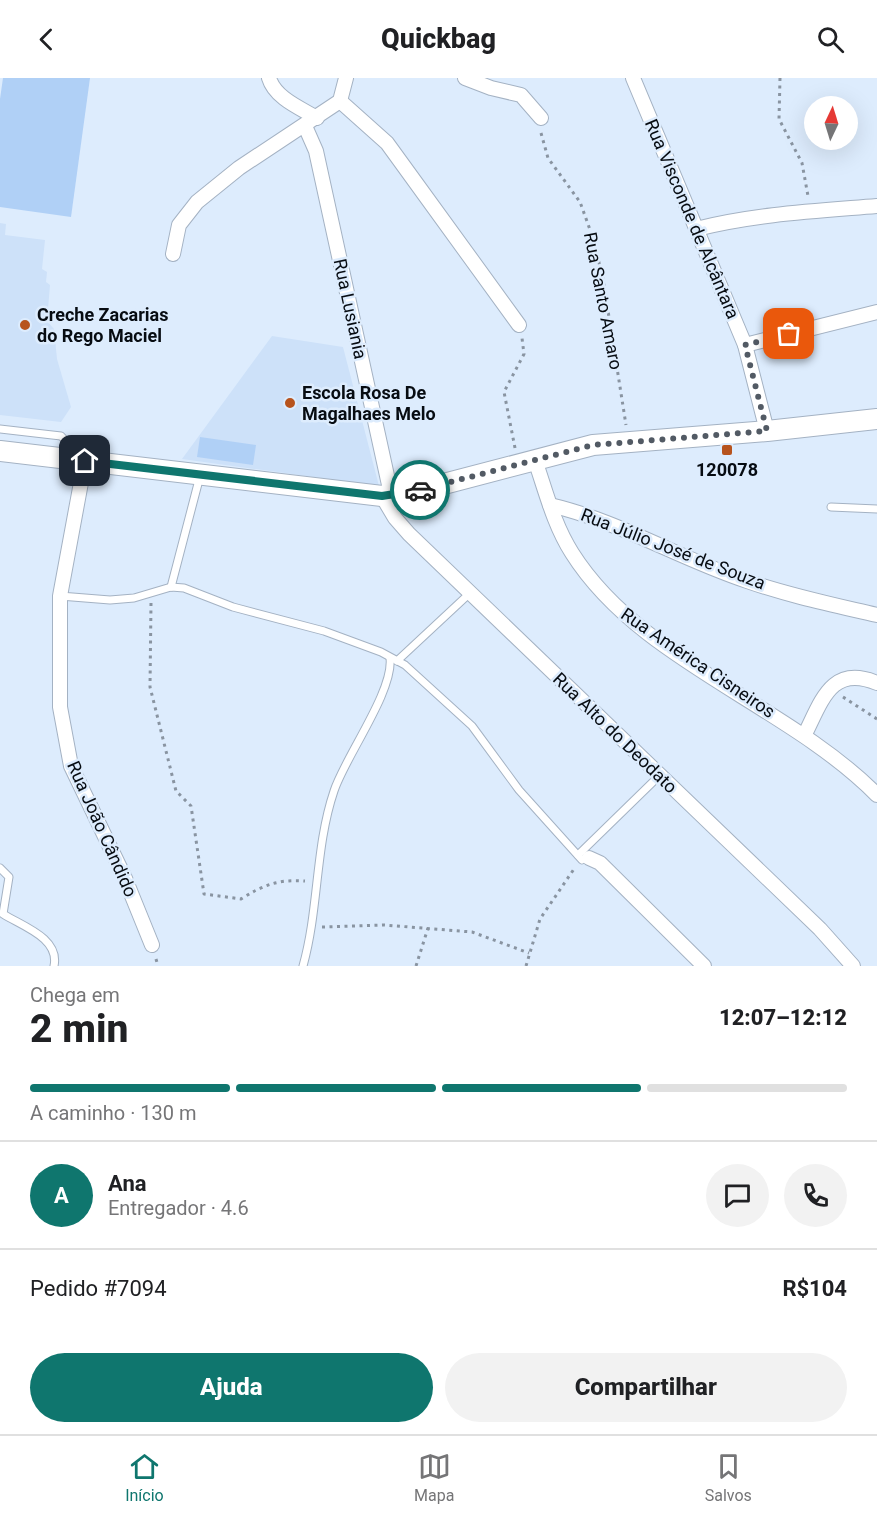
<!DOCTYPE html>
<html lang="pt">
<meta charset="utf-8">
<style>
body{margin:0;font-family:Roboto,sans-serif;background:#f2f2f2;color:#202124;height:100vh;display:flex;flex-direction:column;font-size:22px;white-space:nowrap}
*{box-sizing:border-box;margin:0}
p{font-size:20px;color:#757577}
.icon{flex:none;width:33px;height:33px;fill:none;stroke:currentColor;stroke-width:2;stroke-linecap:round;stroke-linejoin:round}
.map{position:relative;height:888px;overflow:hidden}
.panel{display:flex;flex-direction:column;background:#fff;flex:1}
.panel>*{flex:none}
.needle{width:39px;rotate:4deg}
.controls{position:absolute;left:804px;top:18px;display:grid;gap:12px}
.controls a{display:grid;place-items:center;width:54px;height:54px;border-radius:50%;background:#fff;box-shadow:0 6px 24px #0002;font-size:30px}
.pin{position:absolute;display:grid;place-items:center;width:51px;height:51px;color:#fff;margin:-26px;border-radius:12px;box-shadow:0 3px 9px #0006}
.courier{position:absolute;display:grid;place-items:center;width:60px;height:60px;margin:-30px;border:4px solid #0f766e;border-radius:50%;background:#fff;color:#222;box-shadow:0 2px 8px #0007}
.summary em{font-style:normal;font-weight:800}
.summary div{display:flex;flex-direction:column-reverse}
.summary{display:flex;align-items:center;justify-content:space-between;height:102px;padding:0 30px}
h1{font-size:39px;font-weight:800;line-height:45px}
.bar{display:grid;grid-template-columns:repeat(4,1fr);gap:9px 6px;align-content:center;height:72px;padding:0 30px}
.bar i{height:8px;border-radius:4px;background:#e0e0e0}
.bar .active{background:#0f766e}
.bar p{grid-column:span 4}
.line{display:flex;align-items:center;gap:15px;padding:0 30px;border-top:2px solid #e0e0e0}
.line div{flex:1}
.round{display:grid;place-items:center;flex:none;width:63px;height:63px;border-radius:32px;background:#f2f2f2}
.action{display:flex;gap:12px;margin-top:auto;padding:12px 30px}
.action a{flex:1;height:69px;border-radius:36px;background:#0f766e;color:#fff;font-size:24px;font-weight:800;line-height:69px;text-align:center}
.action a+a{background:#f2f2f2;color:#202124}
header{display:flex;justify-content:space-between;align-items:center;height:78px;padding:0 30px;background:#fff;font-size:27px;font-weight:800}
.menu{display:flex;justify-content:space-around;align-items:center;height:84px;border-top:2px solid #e0e0e0;background:#fff;font-size:16px;color:#757577}
.menu a{display:grid;justify-items:center;gap:3px}
.menu .active{color:#0f766e}
.map>svg:first-child{display:block}
.built{fill:#cde1f9}
.green{fill:#b0d0f6}
.lines{fill:none;stroke-linecap:round;stroke-linejoin:round}
.lane-casing{stroke:#a4b2c3;stroke-width:9}
.street-casing{stroke:#a4b2c3;stroke-width:16}
.secondary-casing{stroke:#a4b2c3;stroke-width:22}
.path{stroke:#8994a1;stroke-width:3;stroke-dasharray:3 4.5;stroke-linecap:butt}
.lane{stroke:#fff;stroke-width:7}
.street{stroke:#fff;stroke-width:14}
.secondary{stroke:#fff;stroke-width:20}
.done{stroke:#525a64;stroke-width:6;stroke-dasharray:0 10.8}
.route{stroke:#0f766e;stroke-width:8}
.poi-dot{fill:#b7531d;stroke:#ddecfd;stroke-width:2}
.labels{text-anchor:middle;stroke-width:5;stroke-linejoin:round;paint-order:stroke}
.street-label{font-size:18px;fill:#070c12;stroke:#ddecfd}
.poi-label{font-size:18px;font-weight:bold;fill:#070c12;stroke:#ddecfd;text-anchor:start}
</style>
<header><svg class="icon" aria-label="back" viewBox="0 0 24 24"><path d="M15 5l-7 7 7 7"/></svg>Quickbag<svg class="icon" aria-label="search" viewBox="0 0 24 24"><circle cx="10" cy="10" r="6"/><path d="M15 15l6 6"/></svg></header>
<div class="map">
<svg width="877" height="888" viewBox="0 0 877 888">
<rect width="100%" height="100%" fill="#ddecfd"/>
<!-- built -->
<g class="built">
<polygon points="0,145 6,146 5,157 45,162 42,191 47,194 46,204 50,207 47,243 54,251 57,281 71,329 61,344 0,337"/>
<polygon points="272,258 343,269 379,408 182,381"/>
</g>
<!-- green -->
<g class="green">
<polygon points="3,0 90,0 71,139 0,129 0,21"/>
<polygon points="200,359 256,367 253,387 197,379"/>
</g>
<g class="lines">
<!-- lane casing -->
<g class="lane-casing">
<g id="lane">
<polyline points="0,351 61,358 79,377"/>
<polyline points="831,429 877,431"/>
<polyline points="171,509 200,398"/>
<polyline points="60,518 110,522 134,520 171,509 184,510 233,529 324,553 381,574 405,587 472,648 519,712 582,782"/>
<polyline points="397,583 470,515"/>
<polyline points="578,777 659,698"/>
<path d="M0 790 9 799 3 836C22 848 60 860 54 888"/>
<path d="M303 888C319 831 315 769 334 713 345 679 394 613 390 580"/>
</g>
</g>
<!-- street casing -->
<g class="street-casing">
<g id="street">
<path d="M269 0C275 20 300 30 317 40"/>
<polyline points="465,0 491,10 521,17 541,40"/>
<polyline points="633,0 745,267 767,353"/>
<polyline points="340,23 387,65 519,247"/>
<polyline points="305,48 316,73 391,416"/>
<path d="M696 151C755 136 816 133 877 128"/>
<polyline points="173,176 179,147 197,124 239,90 340,23 346,0"/>
<polyline points="745,267 877,234"/>
<path d="M535 382C546 414 554 447 572 475 640 583 787 626 877 717"/>
<polyline points="85,383 60,518 60,629 71,688 124,798 152,867"/>
<polyline points="382,418 395,440 409,456 820,851 853,888"/>
<path d="M550 427C619 443 680 481 747 503 790 518 834 527 877 537"/>
<path d="M805 656C822 622 832 586 877 605"/>
<polyline points="589,780 600,785 704,888"/>
</g>
</g>
<!-- secondary casing -->
<g class="secondary-casing">
<polyline id="secondary" points="0,373 382,418 417,413 593,367 767,353 877,341"/>
</g>
<!-- path -->
<g class="path">
<polyline points="780,0 779,41 802,85 808,118"/>
<polyline points="541,55 548,80 580,124 593,160 603,201 626,347"/>
<polyline points="515,370 504,314 524,276 522,260"/>
<path d="M151 525 150 609 176 713 191 728 204 816 241 821C263 807 279 801 305 803"/>
<polyline points="843,619 877,641"/>
<polyline points="322,849 384,847 472,854 529,875"/>
<polyline points="156,881 158,888"/>
<polyline points="416,888 428,850"/>
<polyline points="526,888 540,841 574,791"/>
</g>
<!-- lane -->
<use href="#lane" class="lane"/>
<!-- street -->
<use href="#street" class="street"/>
<!-- secondary -->
<use href="#secondary" class="secondary"/>
</g>
<g class="lines">
<!-- done -->
<polyline class="done" points="420,412 593,367 767,353 745,267 789,256"/>
<!-- route -->
<polyline class="route" points="85,383 382,418 420,412"/>
</g>
<!-- markers -->
<g class="poi-dot">
<circle cx="25" cy="247" r="6"/>
<circle cx="290" cy="325" r="6"/>
<rect x="721" y="366" width="12" height="12" rx="3"/>
</g>
<g class="labels">
<!-- street labels -->
<g class="street-label">
<text transform="translate(692 141) rotate(67)" y="6">Rua Visconde de Alcântara</text>
<text transform="translate(603 223) rotate(79)" y="6">Rua Santo Amaro</text>
<text transform="translate(350 231) rotate(78)" y="6">Rua Lusiania</text>
<text transform="translate(673 471) rotate(21)" y="6">Rua Júlio José de Souza</text>
<text transform="translate(698 585) rotate(34)" y="6">Rua América Cisneiros</text>
<text transform="translate(615 655) rotate(44)" y="6">Rua Alto do Deodato</text>
<text transform="translate(102 751) rotate(66)" y="6">Rua João Cândido</text>
</g>
<!-- poi labels -->
<g class="poi-label">
<text x="37" y="243">Creche Zacarias<tspan x="37" dy="21">do Rego Maciel</tspan></text>
<text x="302" y="321">Escola Rosa De<tspan x="302" dy="21">Magalhaes Melo</tspan></text>
<text x="727" y="398" text-anchor="middle">120078</text>
</g>
</g>
</svg>
<div class="controls">
<a><svg class="needle" viewBox="-14 -14 28 28"><path d="M0-13l5 13h-10z" fill="#e53935"/><path d="M0 13l5-13h-10z" fill="#757577"/></svg></a>
</div>
<div class="pin" style="left:789px;top:256px;background:#ea580c"><svg class="icon" aria-label="bag" viewBox="0 0 24 24"><path d="M5 8h14l-1 12H6zM9 8a3 3 0 0 1 6 0"/></svg></div>
<div class="pin" style="left:85px;top:383px;background:#1f2937"><svg class="icon" aria-label="home" viewBox="0 0 24 24"><path d="M3 11l9-7 9 7M6 9v11h12V9"/></svg></div>
<div class="courier" style="left:420px;top:412px"><svg class="icon" aria-label="car" viewBox="0 0 24 24"><path d="M5 17H2v-5l4-1 3-4h7l3 4 3 1v5h-3M9 17h6M6 11h13"/><circle cx="7" cy="17" r="2"/><circle cx="17" cy="17" r="2"/></svg></div>
</div>
<section class="panel">
<div class="summary"><div><h1>2 min</h1><p>Chega em</p></div><em>12:07–12:12</em></div>
<div class="bar"><i class="active"></i><i class="active"></i><i class="active"></i><i></i><p>A caminho · 130 m</p></div>
<div class="line" style="height:108px"><b class="round" style="background:#0f766e;color:#fff">A</b><div><b>Ana</b><p>Entregador · 4.6</p></div><a class="round"><svg class="icon" aria-label="chat" viewBox="0 0 24 24"><path d="M4 5h16v11H9l-5 4z"/></svg></a><a class="round"><svg class="icon" aria-label="phone" viewBox="0 0 24 24"><path d="M5 4h4l2 5-3 2q2 4 5 5l2-3 5 2v4C11 20 4 13 5 4z"/></svg></a></div>
<div class="line" style="height:78px"><div>Pedido #7094</div><b>R$104</b></div>
<div class="action"><a>Ajuda</a><a>Compartilhar</a></div>
</section>
<nav class="menu">
<a class="active"><svg class="icon" aria-label="home" viewBox="0 0 24 24"><path d="M3 11l9-7 9 7M6 9v11h12V9"/></svg>Início</a>
<a><svg class="icon" aria-label="map" viewBox="0 0 24 24"><path d="M3 6l6-2 6 2 6-2v14l-6 2-6-2-6 2zM9 4v14M15 6v14"/></svg>Mapa</a>
<a><svg class="icon" aria-label="saved" viewBox="0 0 24 24"><path d="M7 4h10v16l-5-4-5 4z"/></svg>Salvos</a>
</nav>
